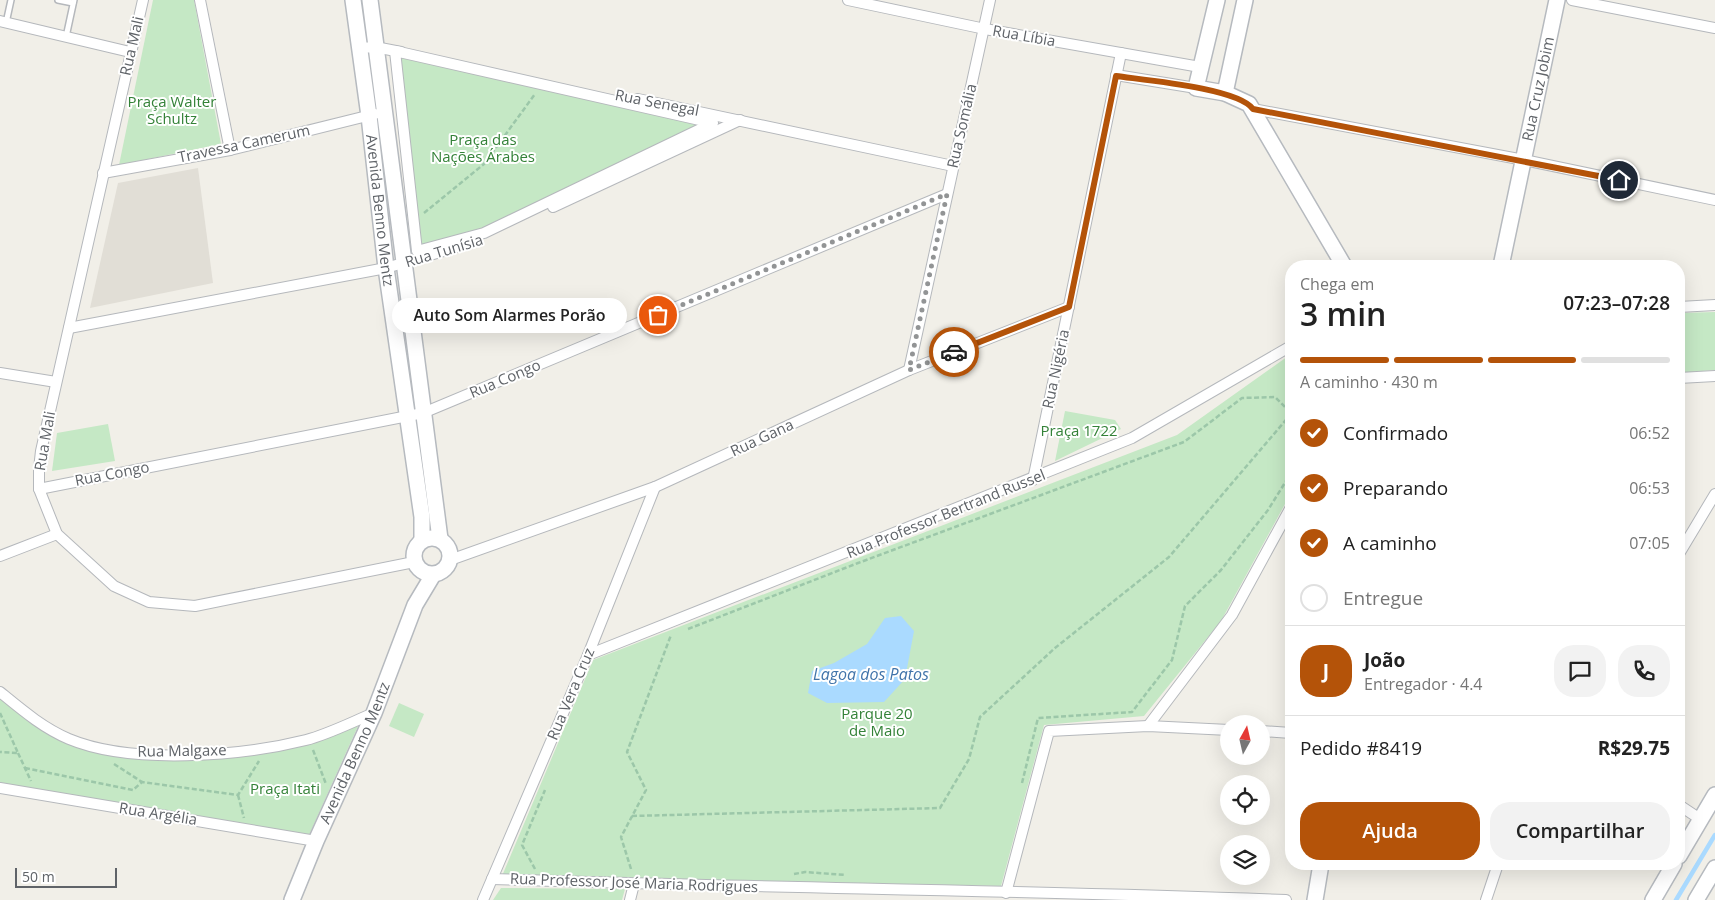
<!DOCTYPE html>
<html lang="pt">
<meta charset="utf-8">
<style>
body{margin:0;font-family:"Open Sans",sans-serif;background:#f2f2f2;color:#222;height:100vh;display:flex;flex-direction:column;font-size:19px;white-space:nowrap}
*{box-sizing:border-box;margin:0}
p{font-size:16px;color:#767676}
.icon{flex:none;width:28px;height:28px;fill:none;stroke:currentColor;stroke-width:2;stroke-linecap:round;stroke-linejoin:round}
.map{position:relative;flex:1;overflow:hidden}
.panel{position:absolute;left:1285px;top:260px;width:400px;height:610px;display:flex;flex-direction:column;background:#fff;border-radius:20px;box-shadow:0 5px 20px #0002}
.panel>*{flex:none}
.needle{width:32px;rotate:8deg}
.buttons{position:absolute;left:1220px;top:715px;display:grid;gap:10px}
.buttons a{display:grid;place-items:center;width:50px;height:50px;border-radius:50%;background:#fff;box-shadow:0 5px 20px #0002;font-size:25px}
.scale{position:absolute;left:15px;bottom:12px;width:102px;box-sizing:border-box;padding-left:5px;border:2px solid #5f6368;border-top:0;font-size:14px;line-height:18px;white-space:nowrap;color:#5f6368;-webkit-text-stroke:4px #fff;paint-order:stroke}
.pin{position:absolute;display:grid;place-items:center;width:42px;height:42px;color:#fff;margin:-21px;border:2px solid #fff;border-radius:50%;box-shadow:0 1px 5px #0007}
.courier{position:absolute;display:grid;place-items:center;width:50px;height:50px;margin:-25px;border:4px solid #b45309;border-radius:50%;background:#fff;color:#222;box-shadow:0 1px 6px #0007}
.bubble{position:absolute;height:35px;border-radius:18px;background:#fff;box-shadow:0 5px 20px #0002;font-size:16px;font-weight:600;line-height:35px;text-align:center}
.head em{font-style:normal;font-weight:600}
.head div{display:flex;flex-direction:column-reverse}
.head{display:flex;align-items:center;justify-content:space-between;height:85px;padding:0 15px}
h1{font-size:32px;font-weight:600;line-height:38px}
.bar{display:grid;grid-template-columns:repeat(4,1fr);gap:8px 5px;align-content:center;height:60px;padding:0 15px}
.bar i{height:6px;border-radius:4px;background:#e0e0e0}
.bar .selected{background:#b45309}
.bar p{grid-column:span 4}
.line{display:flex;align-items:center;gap:12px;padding:0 15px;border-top:1px solid #e0e0e0}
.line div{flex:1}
.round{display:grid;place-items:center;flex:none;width:52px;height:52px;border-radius:20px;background:#f2f2f2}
ol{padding:0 15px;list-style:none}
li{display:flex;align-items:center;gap:15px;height:55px}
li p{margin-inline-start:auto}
li .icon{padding:5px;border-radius:50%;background:#b45309;color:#fff;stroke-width:4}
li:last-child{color:#767676}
li i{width:28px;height:28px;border:2px solid #e0e0e0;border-radius:50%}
.button{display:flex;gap:10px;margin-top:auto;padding:10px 15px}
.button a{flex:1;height:58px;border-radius:20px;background:#b45309;color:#fff;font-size:20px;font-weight:600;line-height:58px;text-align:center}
.button a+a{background:#f2f2f2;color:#222}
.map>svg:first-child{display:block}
.education{fill:#e1ded6}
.green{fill:#c5e8c5}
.water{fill:#aadaff}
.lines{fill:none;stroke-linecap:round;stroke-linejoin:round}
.stream{stroke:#aadaff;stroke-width:4.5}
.lane-casing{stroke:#b5b8bc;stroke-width:8}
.street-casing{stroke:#b5b8bc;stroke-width:12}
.secondary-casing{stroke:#b6babf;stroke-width:18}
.path{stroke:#9cc7a9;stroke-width:2.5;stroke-dasharray:5 2.5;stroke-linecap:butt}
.lane{stroke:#fff;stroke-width:5}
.street{stroke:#fff;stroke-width:10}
.secondary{stroke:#fff;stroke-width:15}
.done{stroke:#929495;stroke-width:5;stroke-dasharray:0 9}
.route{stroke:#b45309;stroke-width:6}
.labels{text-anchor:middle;stroke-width:4;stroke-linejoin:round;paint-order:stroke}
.street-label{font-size:15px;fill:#5f6368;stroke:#fff}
.park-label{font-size:15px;fill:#348238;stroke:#fff}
.water-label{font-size:16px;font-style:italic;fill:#4174aa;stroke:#fff}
</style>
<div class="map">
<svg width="1715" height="900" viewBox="0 0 1715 900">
<rect width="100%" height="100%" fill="#f1efe8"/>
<!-- education -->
<polygon class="education" points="198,168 213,283 90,308 118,183"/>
<!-- green -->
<g class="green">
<polygon points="153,0 194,0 221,144 119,165"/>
<polygon points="395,51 713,123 484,233 417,251"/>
<polygon points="1715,312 1715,370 1679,373 1679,313"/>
<polygon points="1291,354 1291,493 1221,621 1144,716 1044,725 1001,886 502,876 593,660 1177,435"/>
<polygon points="1065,411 1115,420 1121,429 1055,461"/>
<polygon points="108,424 115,461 52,471 57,433"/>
<polygon points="0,698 30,723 68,743 107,755 184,758 310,742 358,726 309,835 0,785"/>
<polygon points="399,703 424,714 414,737 389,726"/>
<polygon points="501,888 625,889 622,900 493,900"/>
</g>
<!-- water -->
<polygon class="water" points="901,616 914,631 905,679 884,702 827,703 808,693 812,671 834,663 867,644 885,618"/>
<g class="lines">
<!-- stream -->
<polyline class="stream" points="1676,900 1715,835"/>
<!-- lane casing -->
<g class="lane-casing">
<g id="lane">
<polyline points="58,0 73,3"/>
<polyline points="6,23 11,0"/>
<polyline points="66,37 74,0"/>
</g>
</g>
<!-- street casing -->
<g class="street-casing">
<g id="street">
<polyline points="143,0 41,451 39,469 39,489 57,534 114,586 149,602 195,606 414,562"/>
<polyline points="200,0 230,150"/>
<polyline points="848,0 985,29 1200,67"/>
<polyline points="1572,0 1715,28"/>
<polyline points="0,21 130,52"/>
<polyline points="360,48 375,47 401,52"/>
<polygon points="395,51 713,123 484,233 417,251"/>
<polyline points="1116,75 1196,88"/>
<polyline points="638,99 953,166"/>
<polyline points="1253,109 1524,160 1715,200"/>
<polyline points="103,173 230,150 375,114"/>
<polyline points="553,207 740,120"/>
<polyline points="1679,307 1715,305"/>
<polyline points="69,328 386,268 474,242"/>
<polyline points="909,370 990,0"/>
<polyline points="0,373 56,382"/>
<polyline points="1679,378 1715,376"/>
<polyline points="1033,480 1121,53"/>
<polyline points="39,489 423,413 947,194"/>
<polyline points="1679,554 1715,494"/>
<polyline points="0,556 57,534"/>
<polyline points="450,560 655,487 909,370 1069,307"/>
<polyline points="588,655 1132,438 1291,346"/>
<path d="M0 692C22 710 43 728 69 739 131 765 242 756 306 740 329 734 352 722 374 713"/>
<polyline points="1148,726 1232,615 1291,507"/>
<polyline points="1261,731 1291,733"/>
<polyline points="0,788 316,841"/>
<polyline points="1679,805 1700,819"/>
<path d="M492 879C757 888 1022 890 1286 900"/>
<polyline points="1006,893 1049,731 1148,726 1229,730"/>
<polyline points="483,900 588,655 655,487"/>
<polyline points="630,900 634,884"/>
<polyline points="1486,900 1498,864"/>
</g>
</g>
<!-- secondary casing -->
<g class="secondary-casing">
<g id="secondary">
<path id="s1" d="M353 0 369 116 386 268 422 517V540"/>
<polyline points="370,0 440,539"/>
<polyline points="1217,0 1196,88 1225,93 1249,104 1344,266"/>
<polyline points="1225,93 1245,0"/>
<path id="s2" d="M1501 266 1557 0"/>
<circle cx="432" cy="556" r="18"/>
<polyline points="1679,856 1715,795"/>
<path id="s3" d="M292 900 316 841 374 713 415 605 433 575"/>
<polyline points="1315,900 1321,864"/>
<polyline points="1653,900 1674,864"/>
<polyline points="1696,900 1715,868"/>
</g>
</g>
<!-- path -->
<g class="path">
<polyline points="424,213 484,164 535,94"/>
<polyline points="688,629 858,563 1184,442 1242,398 1275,397 1291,413"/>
<polyline points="0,713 18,753 0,752"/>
<polyline points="313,750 326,784"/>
<polyline points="18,753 31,781"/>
<polyline points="114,764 142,782"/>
<polyline points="25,768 133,790 142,782 238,795 259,761"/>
<polyline points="1022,783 1038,718 1132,712 1172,660 1185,606 1221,570 1268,510 1291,473"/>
<polyline points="238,795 244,818"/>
<polyline points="632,816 940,808 969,759 980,717 1055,648 1169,557 1291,414"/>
<polyline points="535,869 522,845 545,790"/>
<polyline points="631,869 621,837 646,790 627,752 671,635"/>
<polyline points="794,874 805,872 846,875"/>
</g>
<!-- lane -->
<use href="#lane" class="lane"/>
<!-- street -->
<use href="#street" class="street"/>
<!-- secondary -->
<use href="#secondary" class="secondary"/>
</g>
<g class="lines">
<!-- done -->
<polyline class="done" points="658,315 947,194 909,370 954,352"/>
<!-- route -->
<path class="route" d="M954 352 1069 307 1116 76C1144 80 1238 88 1253 109L1619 180"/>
</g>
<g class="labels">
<!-- street labels -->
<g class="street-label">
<text transform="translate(1024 36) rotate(10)" y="5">Rua Líbia</text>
<text transform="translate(132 46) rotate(-77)" y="5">Rua Mali</text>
<text dy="5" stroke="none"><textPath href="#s2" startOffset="181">Rua Cruz Jobim</textPath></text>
<text transform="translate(657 103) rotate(11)" y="5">Rua Senegal</text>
<text transform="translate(962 126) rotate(-77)" y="5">Rua Somália</text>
<text transform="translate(244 144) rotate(-12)" y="5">Travessa Camerum</text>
<text dy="5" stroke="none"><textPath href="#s1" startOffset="212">Avenida Benno Mentz</textPath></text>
<text transform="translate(444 251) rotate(-17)" y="5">Rua Tunísia</text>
<text transform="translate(1056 369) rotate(-78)" y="5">Rua Nigéria</text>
<text transform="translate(505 379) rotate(-23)" y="5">Rua Congo</text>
<text transform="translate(762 438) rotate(-25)" y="5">Rua Gana</text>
<text transform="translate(45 441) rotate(-80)" y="5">Rua Mali</text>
<text transform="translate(112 474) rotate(-11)" y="5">Rua Congo</text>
<text transform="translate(946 514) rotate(-22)" y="5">Rua Professor Bertrand Russel</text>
<text transform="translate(571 694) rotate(-67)" y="5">Rua Vera Cruz</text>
<text transform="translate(182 751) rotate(-1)" y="5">Rua Malgaxe</text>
<text dy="5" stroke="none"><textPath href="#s3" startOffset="160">Avenida Benno Mentz</textPath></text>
<text transform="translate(158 814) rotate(9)" y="5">Rua Argélia</text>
<text transform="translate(634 883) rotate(2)" y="5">Rua Professor José Maria Rodrigues</text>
</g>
<!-- park labels -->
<g class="park-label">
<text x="172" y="107">Praça Walter<tspan x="172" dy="17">Schultz</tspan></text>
<text x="483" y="145">Praça das<tspan x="483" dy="17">Nações Árabes</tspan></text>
<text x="1079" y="436">Praça 1722</text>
<text x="877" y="719">Parque 20<tspan x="877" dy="17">de Maio</tspan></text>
<text x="285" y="794">Praça Itati</text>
</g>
<!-- water labels -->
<g class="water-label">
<text x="871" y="680">Lagoa dos Patos</text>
</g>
</g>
</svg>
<div class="buttons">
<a><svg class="needle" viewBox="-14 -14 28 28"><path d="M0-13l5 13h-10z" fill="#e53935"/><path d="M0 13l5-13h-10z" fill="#767676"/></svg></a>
<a><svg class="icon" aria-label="locate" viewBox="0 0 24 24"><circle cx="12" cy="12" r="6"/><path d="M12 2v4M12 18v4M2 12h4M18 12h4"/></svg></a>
<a><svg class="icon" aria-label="layers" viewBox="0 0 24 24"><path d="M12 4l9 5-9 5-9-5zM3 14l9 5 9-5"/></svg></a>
</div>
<div class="scale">50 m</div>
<div class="pin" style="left:658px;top:315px;background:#ea580c"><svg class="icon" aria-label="bag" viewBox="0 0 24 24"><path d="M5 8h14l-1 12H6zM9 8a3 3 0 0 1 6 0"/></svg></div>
<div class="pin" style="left:1619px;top:180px;background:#1f2937"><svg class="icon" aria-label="home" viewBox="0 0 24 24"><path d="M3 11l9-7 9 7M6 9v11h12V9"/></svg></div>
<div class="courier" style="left:954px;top:352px"><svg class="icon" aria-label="car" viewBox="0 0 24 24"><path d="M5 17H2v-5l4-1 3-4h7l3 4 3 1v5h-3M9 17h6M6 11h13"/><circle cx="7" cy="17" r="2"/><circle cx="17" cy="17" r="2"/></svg></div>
<div class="bubble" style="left:392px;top:298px;width:235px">Auto Som Alarmes Porão</div>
<section class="panel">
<div class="head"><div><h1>3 min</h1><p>Chega em</p></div><em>07:23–07:28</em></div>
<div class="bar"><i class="selected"></i><i class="selected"></i><i class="selected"></i><i></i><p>A caminho · 430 m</p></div>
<ol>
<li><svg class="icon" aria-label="check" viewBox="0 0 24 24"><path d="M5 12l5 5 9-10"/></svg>Confirmado<p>06:52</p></li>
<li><svg class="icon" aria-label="check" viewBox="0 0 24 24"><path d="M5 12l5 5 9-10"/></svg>Preparando<p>06:53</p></li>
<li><svg class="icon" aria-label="check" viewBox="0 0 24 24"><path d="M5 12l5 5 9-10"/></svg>A caminho<p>07:05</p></li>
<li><i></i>Entregue</li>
</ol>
<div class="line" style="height:90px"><b class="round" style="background:#b45309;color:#fff">J</b><div><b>João</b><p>Entregador · 4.4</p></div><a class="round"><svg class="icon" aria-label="chat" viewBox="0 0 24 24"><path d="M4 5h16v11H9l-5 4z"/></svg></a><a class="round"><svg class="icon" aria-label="phone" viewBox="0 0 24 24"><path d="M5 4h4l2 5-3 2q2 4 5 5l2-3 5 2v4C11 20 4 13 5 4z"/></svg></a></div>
<div class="line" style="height:65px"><div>Pedido #8419</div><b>R$29.75</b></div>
<div class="button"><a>Ajuda</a><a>Compartilhar</a></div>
</section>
</div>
